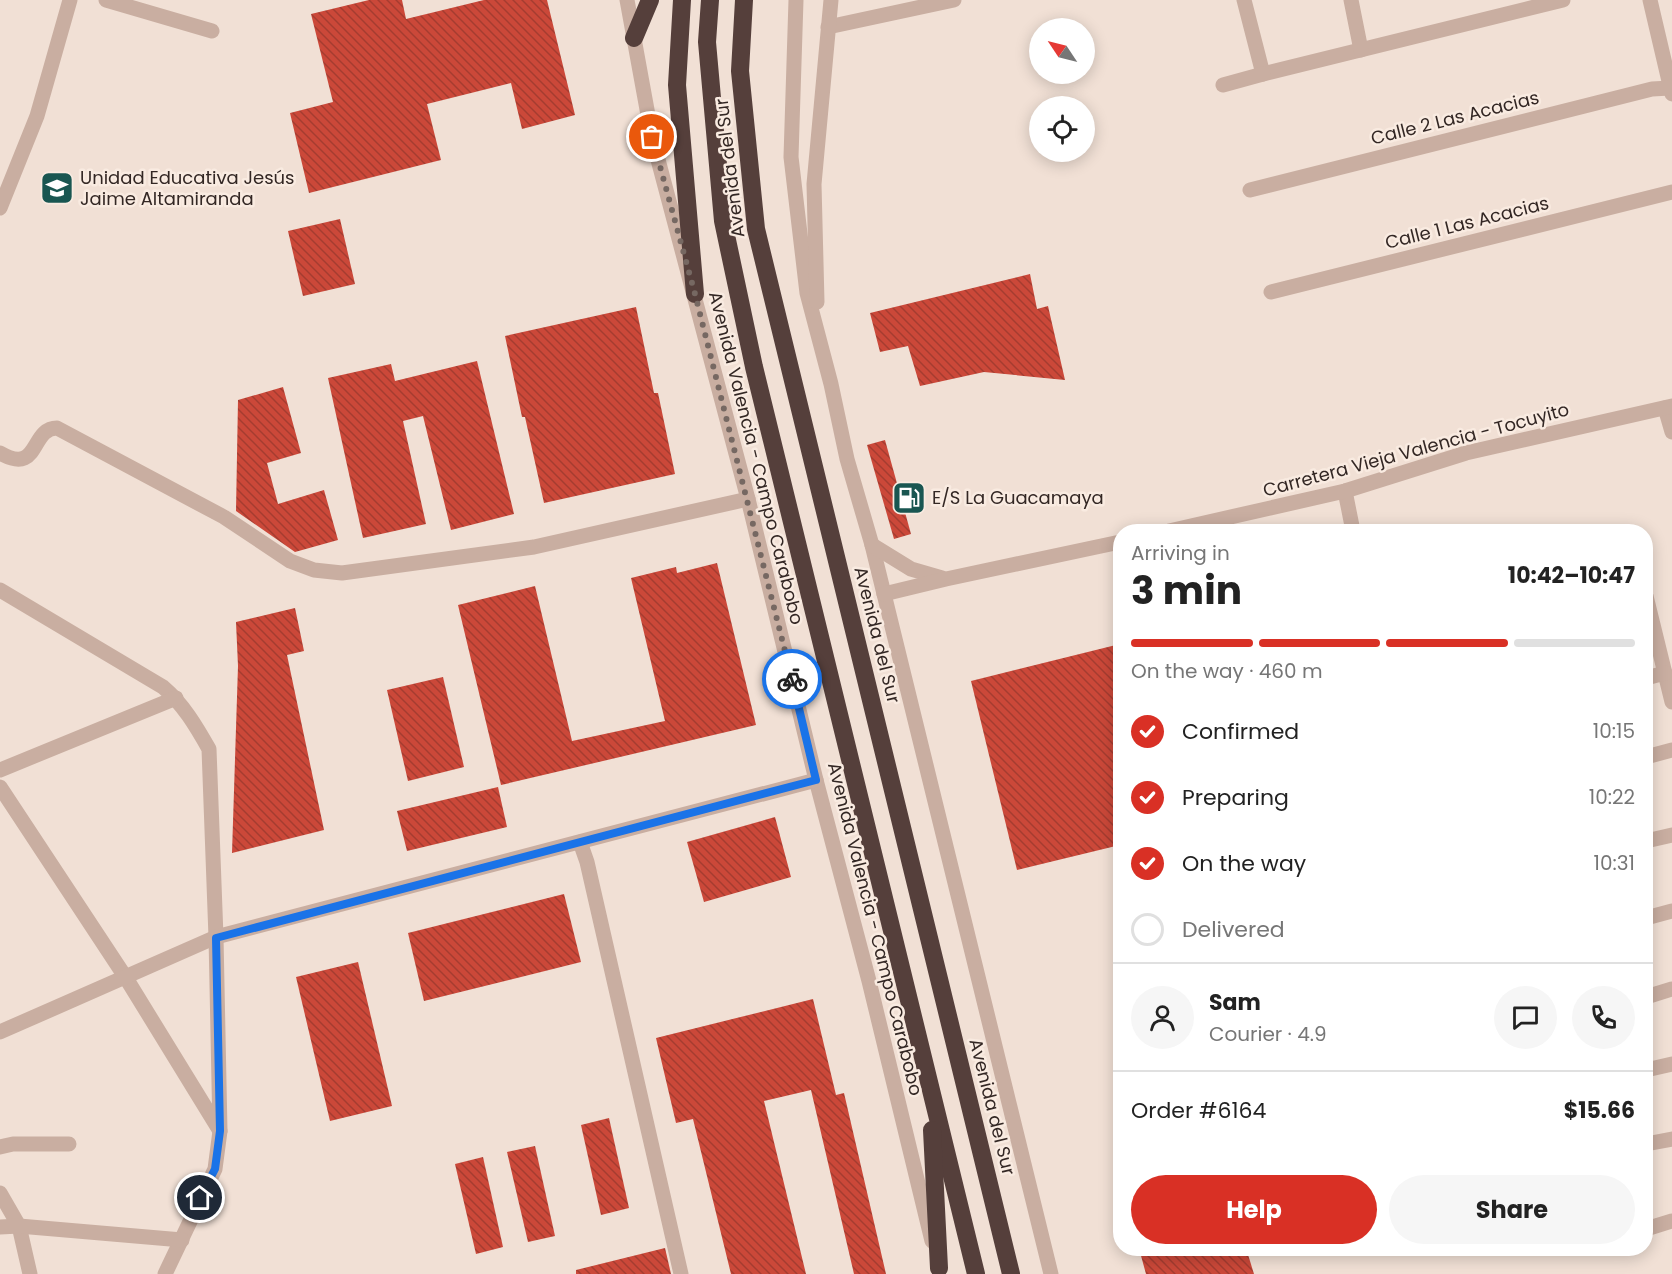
<!DOCTYPE html>
<meta charset="utf-8">
<style>
body{margin:0;font-family:Poppins,sans-serif;background:#f6f6f6;color:#222;height:100vh;display:flex;flex-direction:column;font-size:22px;white-space:nowrap}
*{box-sizing:border-box;margin:0}
p{font-size:20px;color:#767676}
.icon{flex:none;width:33px;height:33px;fill:none;stroke:currentColor;stroke-width:2;stroke-linecap:round;stroke-linejoin:round}
.map{position:relative;flex:1;overflow:hidden}
.panel{position:absolute;left:1113px;top:524px;width:540px;height:732px;display:flex;flex-direction:column;background:#fff;border-radius:24px;box-shadow:0 3px 15px #0003}
.panel>*{flex:none}
.needle{width:39px;rotate:305deg}
.tools{position:absolute;left:1029px;top:18px;display:grid;gap:12px}
.tools a{display:grid;place-items:center;width:66px;height:66px;border-radius:50%;background:#fff;box-shadow:0 3px 15px #0003;font-size:30px}
.pin{position:absolute;display:grid;place-items:center;width:51px;height:51px;color:#fff;margin:-26px;border:3px solid #fff;border-radius:50%;box-shadow:0 2px 6px #0007}
.courier{position:absolute;display:grid;place-items:center;width:60px;height:60px;margin:-30px;border:4px solid #1a73e8;border-radius:50%;background:#fff;color:#222;box-shadow:0 2px 8px #0007}
.summary em{font-style:normal;font-weight:700}
.summary div{display:flex;flex-direction:column-reverse}
.summary{display:flex;align-items:center;justify-content:space-between;height:102px;padding:0 18px}
h1{font-size:39px;font-weight:700;line-height:45px}
.bar{display:grid;grid-template-columns:repeat(4,1fr);gap:9px 6px;align-content:center;height:72px;padding:0 18px}
.bar i{height:8px;border-radius:4px;background:#e0e0e0}
.bar .selected{background:#d93025}
.bar p{grid-column:span 4}
.line{display:flex;align-items:center;gap:15px;padding:0 18px;border-top:2px solid #e0e0e0}
.line div{flex:1}
.round{display:grid;place-items:center;flex:none;width:63px;height:63px;border-radius:32px;background:#f6f6f6}
ol{padding:0 18px;list-style:none}
li{display:flex;align-items:center;gap:18px;height:66px}
li p{margin-inline-start:auto}
li .icon{padding:6px;border-radius:50%;background:#d93025;color:#fff;stroke-width:4}
li:last-child{color:#767676}
li i{width:33px;height:33px;border:3px solid #e0e0e0;border-radius:50%}
.cta{display:flex;gap:12px;margin-top:auto;padding:12px 18px}
.cta a{flex:1;height:69px;border-radius:36px;background:#d93025;color:#fff;font-size:24px;font-weight:700;line-height:69px;text-align:center}
.cta a+a{background:#f6f6f6;color:#222}
.map>svg:first-child{display:block}
.building{fill:url(#building-back-hatch)}
.lines{fill:none;stroke-linecap:round;stroke-linejoin:round}
.minor{stroke:#c9aea1;stroke-width:15}
.highway{stroke:#553f3b;stroke-width:18}
.done{stroke:#766862;stroke-width:6;stroke-dasharray:0 10.8}
.route{stroke:#1a73e8;stroke-width:8}
.labels{text-anchor:middle;stroke-width:5;stroke-linejoin:round;paint-order:stroke}
.street-label{font-size:18px;fill:#332724;stroke:#f9ebe1}
.poi-label{font-size:18px;fill:#332724;stroke:#f9ebe1;text-anchor:start}
</style>
<div class="map">
<svg width="1672" height="1274" viewBox="0 0 1672 1274">
<defs>
<pattern id="building-back-hatch" width="6" height="6" patternUnits="userSpaceOnUse" patternTransform="scale(1.5)"><rect width="6" height="6" fill="#cb4839"/><path d="M-1 5l2 2M0 0l6 6M5-1l2 2" fill="none" stroke="#a53c30"/></pattern>
</defs>
<rect width="100%" height="100%" fill="#f1e0d5"/>
<!-- building -->
<g class="building">
<polygon points="369,0 402,0 406,19 484,0 547,0 575,115 522,129 511,83 427,104 441,160 309,193 290,113 333,102 311,14"/>
<polygon points="340,219 355,284 303,296 288,231"/>
<polygon points="1030,274 1037,309 1048,306 1065,380 984,372 920,386 908,346 880,352 870,313"/>
<polygon points="636,307 654,393 658,393 675,474 544,503 525,417 522,417 505,336"/>
<polygon points="477,361 514,514 451,530 423,416 403,421 426,524 363,538 328,378 391,364 395,381"/>
<polygon points="283,387 301,453 267,463 278,504 324,490 338,540 295,552 236,511 238,400"/>
<polygon points="885,440 911,534 894,539 867,445"/>
<polygon points="717,563 756,725 501,785 458,605 535,586 572,741 665,721 631,578 676,567 677,573"/>
<polygon points="295,608 304,651 287,655 324,830 232,853 238,666 236,622"/>
<polygon points="1120,644 1120,845 1017,870 971,681"/>
<polygon points="443,677 464,767 408,781 387,690"/>
<polygon points="498,787 507,827 407,851 397,811"/>
<polygon points="775,817 791,877 704,902 687,842"/>
<polygon points="564,894 581,962 424,1001 408,933"/>
<polygon points="358,962 392,1106 330,1121 296,977"/>
<polygon points="813,999 836,1095 844,1093 886,1274 854,1274 811,1090 764,1101 806,1274 731,1274 693,1119 676,1123 656,1038"/>
<polygon points="609,1118 629,1208 601,1215 581,1125"/>
<polygon points="535,1146 555,1236 528,1242 507,1152"/>
<polygon points="483,1157 503,1247 476,1254 455,1164"/>
<polygon points="665,1248 671,1274 576,1274 576,1270"/>
<polygon points="1153,1248 1246,1248 1254,1274 1146,1274 1140,1252"/>
</g>
<g class="lines">
<!-- minor -->
<g class="minor">
<polyline points="106,0 212,31"/>
<polyline points="627,0 652,137 748,499 816,780 869,981 932,1241"/>
<polyline points="796,0 791,157 807,293 831,384 847,459 872,545 1051,1274"/>
<polyline points="1244,0 1263,74 1563,0"/>
<polyline points="1351,0 1361,50"/>
<polyline points="1650,0 1672,94"/>
<polyline points="828,27 954,0"/>
<polyline points="1223,85 1263,74"/>
<polyline points="1250,190 1652,89 1670,88"/>
<polyline points="0,208 37,116 70,0"/>
<polyline points="1271,292 1672,192"/>
<polyline points="817,302 814,184 831,0"/>
<polyline points="1665,408 1672,432"/>
<path d="M0 453C40 476 30 428 57 428L224 517 290 561 314 570 342 573 534 547 748 499"/>
<polyline points="1345,491 1353,531"/>
<polyline points="1169,531 1345,491 1466,453 1672,406"/>
<polyline points="872,545 911,569 942,578"/>
<path d="M0 590 163 687C183 704 196 726 209 749L216 937 220 1131 215 1169 165 1274"/>
<polyline points="884,594 946,579 1120,542"/>
<polyline points="1646,596 1672,702"/>
<polyline points="1646,678 1665,673"/>
<polyline points="1646,757 1672,750"/>
<polyline points="0,770 176,698"/>
<polyline points="0,787 126,978 220,1131"/>
<polyline points="1646,841 1672,835"/>
<polyline points="580,842 587,862 681,1274"/>
<polyline points="1646,918 1672,911"/>
<polyline points="1646,997 1672,989"/>
<polyline points="0,1032 216,937 816,780"/>
<polyline points="1646,1070 1672,1064"/>
<polyline points="1646,1144 1672,1139"/>
<polyline points="0,1147 13,1144 69,1144"/>
<polyline points="0,1193 19,1226 30,1274"/>
<polyline points="0,1227 19,1226 182,1240"/>
<polyline points="1646,1229 1672,1221"/>
</g>
<!-- highway -->
<g class="highway">
<polyline points="682,0 677,85 695,294"/>
<polyline points="710,0 707,42 723,221 754,367 976,1274"/>
<polyline points="744,0 740,71 756,229 1011,1274"/>
<polyline points="634,38 650,0"/>
<polyline points="932,1130 939,1268"/>
</g>
</g>
<g class="lines">
<!-- done -->
<polyline class="done" points="652,137 695,294 792,679"/>
<!-- route -->
<polyline class="route" points="200,1198 215,1169 220,1131 216,938 816,780 792,679"/>
</g>
<!-- icons -->
<defs>
<g id="school-square" transform="scale(1.725)"><rect x="-9" y="-9" width="18" height="18" rx="4" fill="#195651" stroke="#f9ebe1"/><path d="M0-5L7-2L0 1L-7-2ZM-4 1L0 2.5L4 1V4Q0 6-4 4Z" fill="#fff"/></g>
<g id="fuel-square" transform="scale(1.725)"><rect x="-9" y="-9" width="18" height="18" rx="4" fill="#195651" stroke="#f9ebe1"/><path d="M-5.5-6h7V0h2V4h1.3V-2.5L3-4.5l.8-.8L6-3V5H2.5V1h-1V6h-7ZM-4.2-4.7v3.2H.2V-4.7Z" fill="#fff"/></g>
</defs>
<g fill-rule="evenodd">
<use href="#school-square" x="57" y="188"/>
<use href="#fuel-square" x="909" y="498"/>
</g>
<g class="labels">
<!-- street labels -->
<g class="street-label">
<text transform="translate(1455 118) rotate(-14)" y="6">Calle 2 Las Acacias</text>
<text transform="translate(730 168) rotate(-97)" y="6">Avenida del Sur</text>
<text transform="translate(1467 223) rotate(-14)" y="6">Calle 1 Las Acacias</text>
<text transform="translate(1416 450) rotate(-15)" y="6">Carretera Vieja Valencia - Tocuyito</text>
<text transform="translate(756 458) rotate(76)" y="6">Avenida Valencia - Campo Carabobo</text>
<text transform="translate(877 635) rotate(76)" y="6">Avenida del Sur</text>
<text transform="translate(875 929) rotate(76)" y="6">Avenida Valencia - Campo Carabobo</text>
<text transform="translate(992 1107) rotate(76)" y="6">Avenida del Sur</text>
</g>
<!-- poi labels -->
<g class="poi-label">
<text x="80" y="184">Unidad Educativa Jesús<tspan x="80" dy="21">Jaime Altamiranda</tspan></text>
<text x="932" y="504">E/S La Guacamaya</text>
</g>
</g>
</svg>
<div class="tools">
<a><svg class="needle" viewBox="-14 -14 28 28"><path d="M0-13l5 13h-10z" fill="#e53935"/><path d="M0 13l5-13h-10z" fill="#767676"/></svg></a>
<a><svg class="icon" aria-label="locate" viewBox="0 0 24 24"><circle cx="12" cy="12" r="6"/><path d="M12 2v4M12 18v4M2 12h4M18 12h4"/></svg></a>
</div>
<div class="pin" style="left:652px;top:137px;background:#ea580c"><svg class="icon" aria-label="bag" viewBox="0 0 24 24"><path d="M5 8h14l-1 12H6zM9 8a3 3 0 0 1 6 0"/></svg></div>
<div class="pin" style="left:200px;top:1198px;background:#1f2937"><svg class="icon" aria-label="home" viewBox="0 0 24 24"><path d="M3 11l9-7 9 7M6 9v11h12V9"/></svg></div>
<div class="courier" style="left:792px;top:679px"><svg class="icon" aria-label="bike" viewBox="0 0 24 24"><circle cx="6" cy="16" r="4"/><circle cx="18" cy="16" r="4"/><path d="M6 16l4-8h5l3 8M10 8l3 8H6M13 5h3"/></svg></div>
<section class="panel">
<div class="summary"><div><h1>3 min</h1><p>Arriving in</p></div><em>10:42–10:47</em></div>
<div class="bar"><i class="selected"></i><i class="selected"></i><i class="selected"></i><i></i><p>On the way · 460 m</p></div>
<ol>
<li><svg class="icon" aria-label="check" viewBox="0 0 24 24"><path d="M5 12l5 5 9-10"/></svg>Confirmed<p>10:15</p></li>
<li><svg class="icon" aria-label="check" viewBox="0 0 24 24"><path d="M5 12l5 5 9-10"/></svg>Preparing<p>10:22</p></li>
<li><svg class="icon" aria-label="check" viewBox="0 0 24 24"><path d="M5 12l5 5 9-10"/></svg>On the way<p>10:31</p></li>
<li><i></i>Delivered</li>
</ol>
<div class="line" style="height:108px"><a class="round"><svg class="icon" aria-label="person" viewBox="0 0 24 24"><circle cx="12" cy="8" r="4"/><path d="M4 21q1-7 8-7t8 7"/></svg></a><div><b>Sam</b><p>Courier · 4.9</p></div><a class="round"><svg class="icon" aria-label="chat" viewBox="0 0 24 24"><path d="M4 5h16v11H9l-5 4z"/></svg></a><a class="round"><svg class="icon" aria-label="phone" viewBox="0 0 24 24"><path d="M5 4h4l2 5-3 2q2 4 5 5l2-3 5 2v4C11 20 4 13 5 4z"/></svg></a></div>
<div class="line" style="height:78px"><div>Order #6164</div><b>$15.66</b></div>
<div class="cta"><a>Help</a><a>Share</a></div>
</section>
</div>
